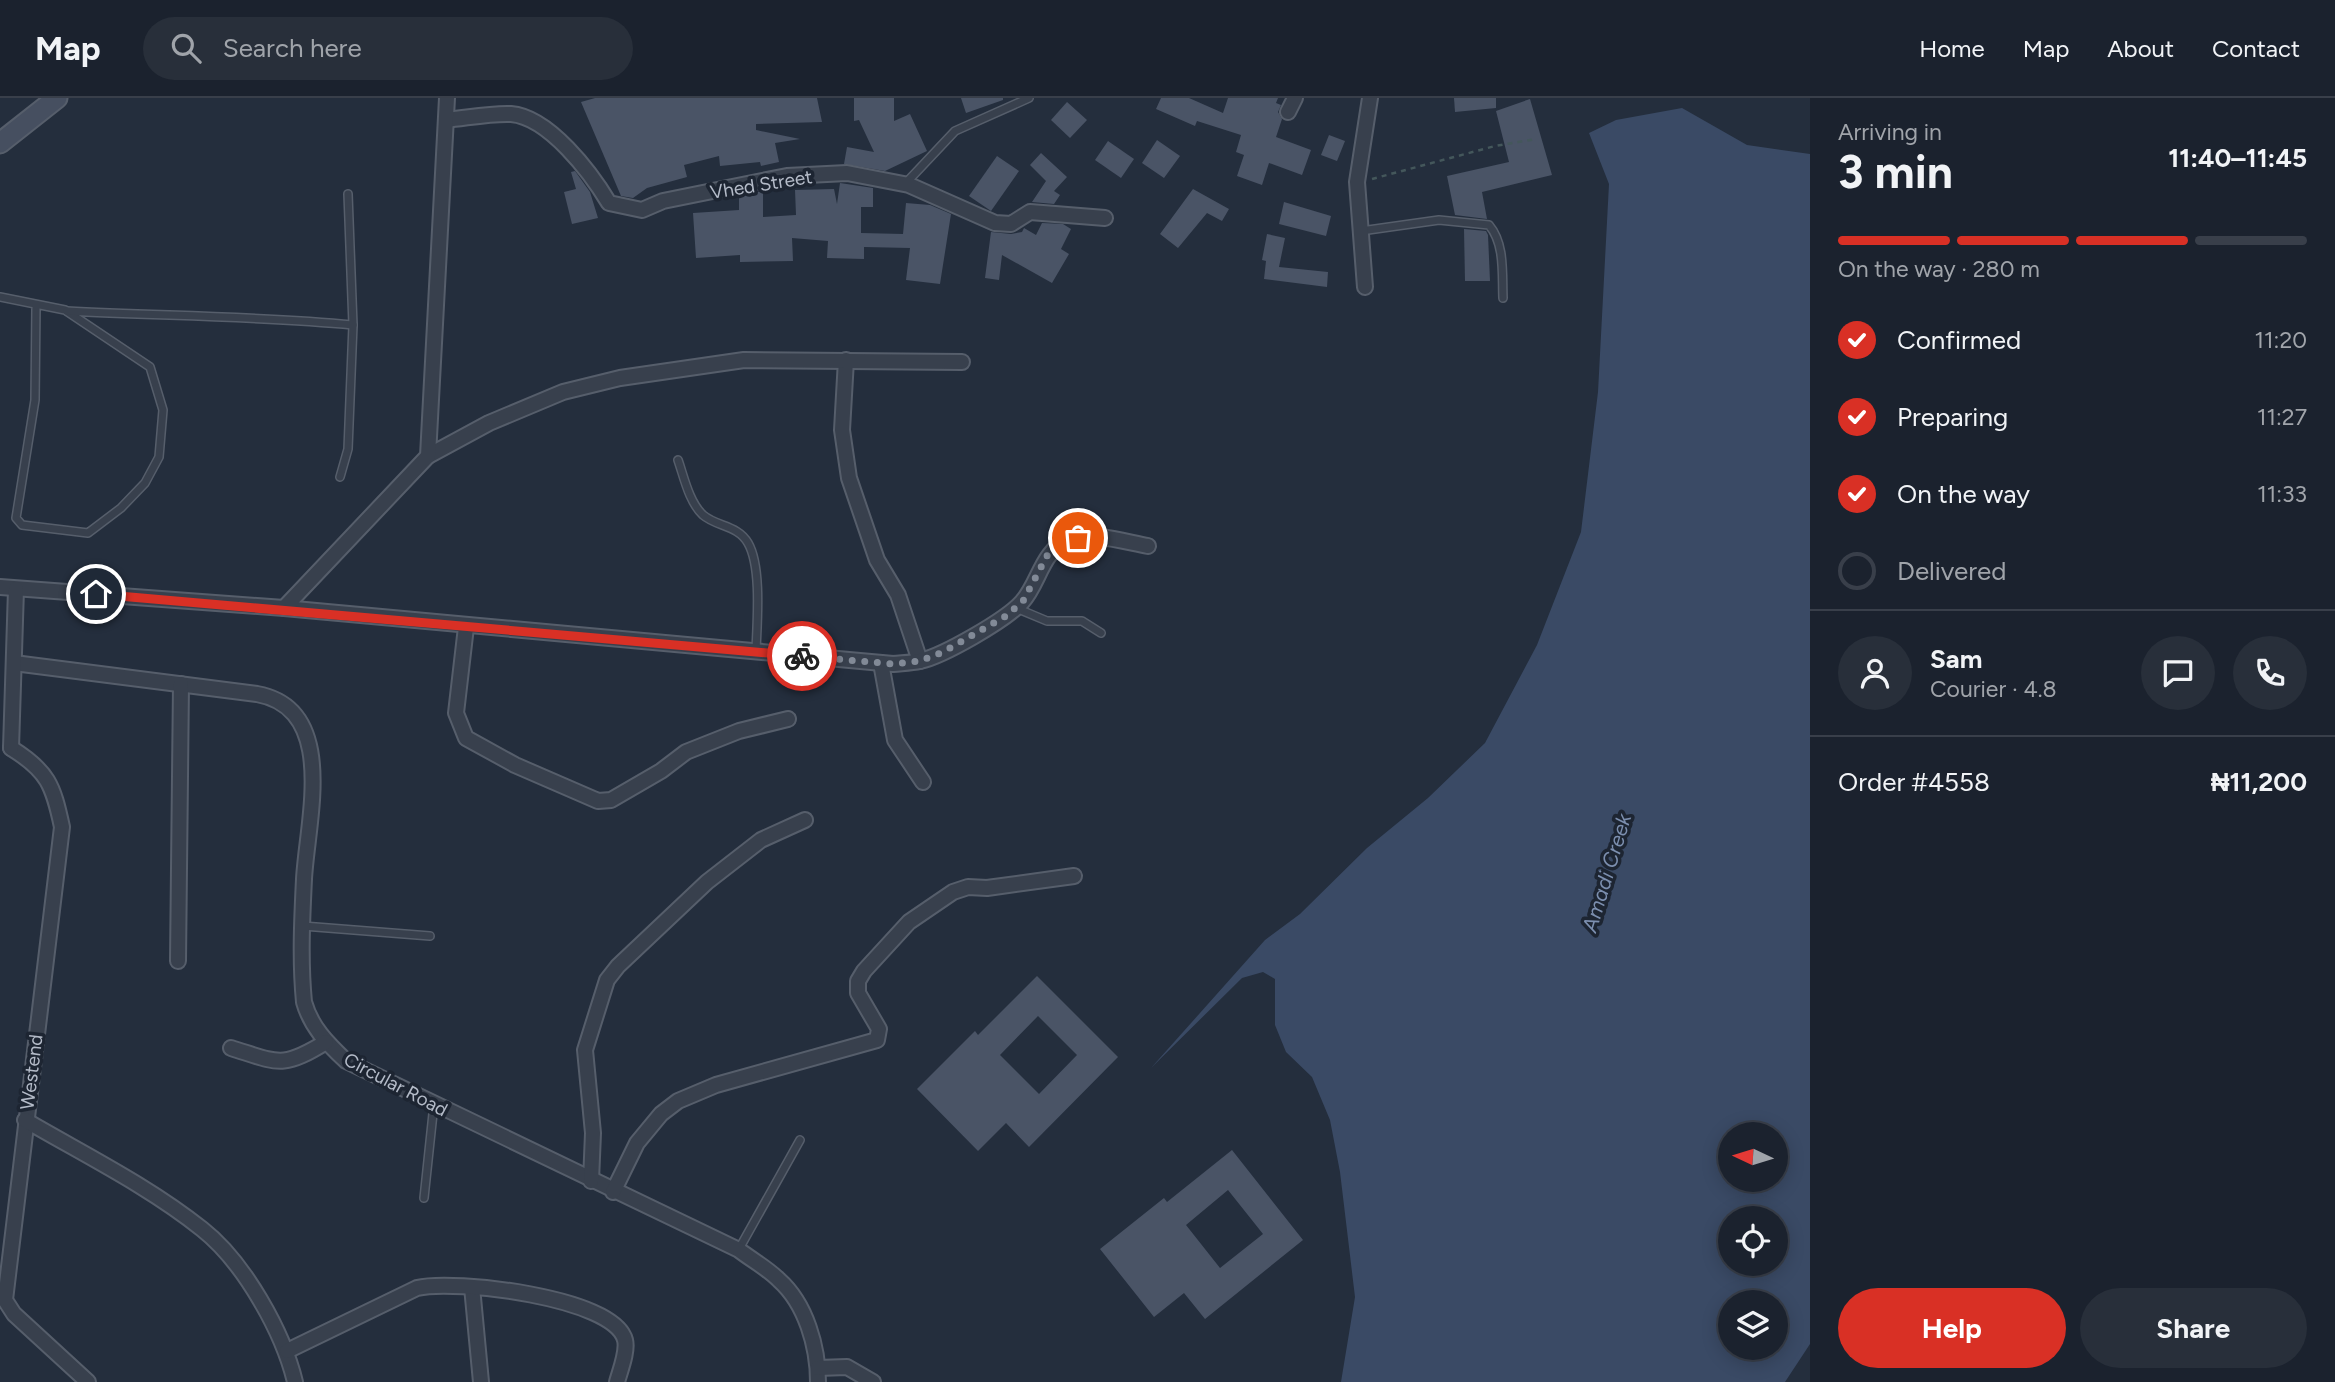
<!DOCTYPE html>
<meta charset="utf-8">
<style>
body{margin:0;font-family:Figtree,sans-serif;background:#282f3a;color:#f1f3f6;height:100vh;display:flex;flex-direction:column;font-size:26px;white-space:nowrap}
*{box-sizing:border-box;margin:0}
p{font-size:23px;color:#a0a4aa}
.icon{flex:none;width:38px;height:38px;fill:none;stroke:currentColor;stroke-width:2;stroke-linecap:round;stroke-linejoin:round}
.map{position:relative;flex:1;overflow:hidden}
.drawer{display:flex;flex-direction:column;background:#1b222e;width:525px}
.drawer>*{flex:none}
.needle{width:46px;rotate:274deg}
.buttons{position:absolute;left:1718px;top:1024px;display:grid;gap:14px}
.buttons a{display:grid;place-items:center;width:70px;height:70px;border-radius:50%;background:#1b222e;box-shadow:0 4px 18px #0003,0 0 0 2px #393f4a;font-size:35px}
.pin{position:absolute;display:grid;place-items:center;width:60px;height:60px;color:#fff;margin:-30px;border:4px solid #fff;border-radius:50%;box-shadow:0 2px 7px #0007}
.courier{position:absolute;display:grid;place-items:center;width:70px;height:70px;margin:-35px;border:5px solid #d93025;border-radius:50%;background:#fff;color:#222;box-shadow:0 2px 9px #0007}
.summary em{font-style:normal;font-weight:700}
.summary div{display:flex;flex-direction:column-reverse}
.summary{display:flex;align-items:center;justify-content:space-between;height:119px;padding:0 28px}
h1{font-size:46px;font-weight:700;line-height:52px}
.bar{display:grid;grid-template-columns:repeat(4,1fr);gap:10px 7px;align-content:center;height:84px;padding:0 28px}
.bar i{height:9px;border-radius:5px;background:#393f4a}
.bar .on{background:#d93025}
.bar p{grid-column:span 4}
.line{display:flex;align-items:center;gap:18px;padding:0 28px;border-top:2px solid #393f4a}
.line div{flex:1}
.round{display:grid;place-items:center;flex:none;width:74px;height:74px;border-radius:37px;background:#282f3a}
ol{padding:0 28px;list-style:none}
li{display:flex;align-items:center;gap:21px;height:77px}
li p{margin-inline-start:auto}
li .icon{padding:7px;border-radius:50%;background:#d93025;color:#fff;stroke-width:4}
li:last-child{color:#a0a4aa}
li i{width:38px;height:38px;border:4px solid #393f4a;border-radius:50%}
.action{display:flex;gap:14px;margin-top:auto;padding:14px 28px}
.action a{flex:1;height:80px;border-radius:42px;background:#d93025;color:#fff;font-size:28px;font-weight:700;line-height:80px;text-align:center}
.action a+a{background:#282f3a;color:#f1f3f6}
header{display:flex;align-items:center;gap:42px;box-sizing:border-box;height:98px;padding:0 35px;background:#1b222e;border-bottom:2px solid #393f4a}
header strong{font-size:33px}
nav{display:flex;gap:38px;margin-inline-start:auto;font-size:24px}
.search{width:490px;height:63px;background:#282f3a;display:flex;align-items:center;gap:18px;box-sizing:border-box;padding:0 24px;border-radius:38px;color:#a0a4aa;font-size:26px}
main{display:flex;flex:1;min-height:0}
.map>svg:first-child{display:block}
.water{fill:#3a4a65;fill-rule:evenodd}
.building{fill:#4a5466;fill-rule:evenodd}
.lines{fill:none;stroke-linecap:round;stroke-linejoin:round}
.lane-casing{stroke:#565e6b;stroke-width:10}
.street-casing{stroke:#565e6b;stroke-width:18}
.secondary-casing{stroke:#565e6b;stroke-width:23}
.path{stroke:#44575b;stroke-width:2.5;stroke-dasharray:5 5;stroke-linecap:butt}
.lane{stroke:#38404d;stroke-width:7}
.street{stroke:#38404d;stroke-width:14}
.secondary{stroke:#464f60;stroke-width:19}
.done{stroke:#828a97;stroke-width:7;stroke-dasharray:0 12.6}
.route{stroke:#d93025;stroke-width:9}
.labels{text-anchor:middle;stroke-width:7;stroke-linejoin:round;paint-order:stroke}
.street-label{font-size:19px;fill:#b4bbc8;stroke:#1d2532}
.water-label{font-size:21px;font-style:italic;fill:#7c8faf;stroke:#1d2532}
</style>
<header>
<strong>Map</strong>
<div class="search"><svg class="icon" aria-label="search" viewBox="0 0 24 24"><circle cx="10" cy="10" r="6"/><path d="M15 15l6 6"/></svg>Search here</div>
<nav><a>Home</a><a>Map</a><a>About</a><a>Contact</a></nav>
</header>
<main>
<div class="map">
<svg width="1810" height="1284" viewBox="0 0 1810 1284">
<rect width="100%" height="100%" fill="#242e3d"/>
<!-- water -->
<path class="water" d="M1682 10 1747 47 1810 56V1246L1785 1284H1341L1355 1199 1340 1074 1330 1022 1312 979 1286 954 1275 927V881L1263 874 1242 880 1151 970 1265 842 1300 816 1367 750 1428 700 1485 645 1537 547 1581 434 1598 294 1609 86 1589 35 1616 22ZM1731 1036H1776V1082H1731ZM1731 1120H1776V1166H1731ZM1731 1204H1776V1250H1731Z"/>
<!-- building -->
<g class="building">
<polygon points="595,0 817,0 822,24 756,26 756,32 800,41 775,45 779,64 761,68 760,64 720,68 719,58 684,67 687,79 647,90 633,100 621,98 581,4"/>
<polygon points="854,0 894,0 894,23 910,16 927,53 885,73 844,66 847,49 874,54 859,22 854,23"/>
<polygon points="961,0 1003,0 1003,2 966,15"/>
<polygon points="1161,0 1189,0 1223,15 1228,0 1278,0 1276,5 1281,7 1278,14 1282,21 1276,39 1311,52 1302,77 1269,65 1262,87 1237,78 1244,57 1236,54 1241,37 1197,23 1195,28 1156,11"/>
<polygon points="1454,0 1496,0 1496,10 1455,14"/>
<polygon points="1530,1 1552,77 1482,94 1487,121 1455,117 1447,78 1509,64 1496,13"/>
<polygon points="1067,4 1087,22 1070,40 1051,22"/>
<polygon points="1329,37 1345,43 1337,63 1321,57"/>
<polygon points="1157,42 1180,58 1164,80 1142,65"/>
<polygon points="1108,43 1134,61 1121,80 1095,62"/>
<polygon points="1041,55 1067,79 1054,93 1060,97 1054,106 1032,104 1046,83 1030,67"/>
<polygon points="997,58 1019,73 991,113 969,98"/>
<polygon points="575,73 590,94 598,120 572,126 564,94 576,91 571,74"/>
<polygon points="840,85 873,90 873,109 861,109 861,135 903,136 906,105 930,107 951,116 940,186 906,182 910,150 864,149 864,161 827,160 828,143 792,140 793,163 740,164 740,157 696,160 693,115 739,112 739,97 763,93 763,119 796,117 795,92 834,91 837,106"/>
<polygon points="1193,91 1229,111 1222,123 1207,115 1178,150 1160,136"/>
<polygon points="1284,104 1331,118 1326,138 1279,126"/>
<polygon points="1042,125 1063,126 1071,131 1061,151 1069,156 1052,185 1002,157 999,182 985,180 991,134 1011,136 1022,134 1024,130 1036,137"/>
<polygon points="1464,131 1486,133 1488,137 1490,183 1465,183"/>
<polygon points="1267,136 1285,140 1279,169 1328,174 1327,189 1264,181 1266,163 1262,162"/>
<path d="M1037 878 1118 959 1029 1049 1006 1025 978 1053 917 991 975 933 978 937ZM1038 918 1077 957 1039 996 1000 957Z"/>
<path d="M1232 1052 1303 1142 1205 1221 1184 1195 1154 1219 1100 1151 1164 1100 1167 1104ZM1228 1092 1263 1136 1220 1170 1186 1127Z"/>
</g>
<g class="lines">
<!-- lane casing -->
<g class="lane-casing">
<g id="lane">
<polyline points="905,86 955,33 1029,0"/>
<path d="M1361 133 1439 122 1489 127C1505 146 1502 175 1503 200"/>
<polyline points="0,199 65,212 150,269 163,312 159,359 145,385 121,410 88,435 22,427 16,420 35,302 36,208"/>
<path d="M67 213C162 218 258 218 353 227"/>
<path d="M678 362C684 379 689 404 703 417 717 429 738 427 748 445 762 469 757 525 756 553"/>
<polyline points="340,379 348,351 353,227 348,96"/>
<polyline points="1016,510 1047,523 1082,523 1101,535"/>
<polyline points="303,828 430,838"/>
<polyline points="424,1100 434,1006"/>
<polyline points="739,1151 800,1042"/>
</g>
</g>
<!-- street casing -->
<g class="street-casing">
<g id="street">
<polyline points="1288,14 1295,0"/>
<path d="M446 22C467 20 491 15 511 16 549 19 591 75 609 105L642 112 663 103 787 78 847 75 909 87 995 125 1011 126 1030 114 1105 120"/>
<polyline points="1365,189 1357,84 1370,0"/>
<polyline points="846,262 842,332 849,380 877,462 898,497 920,563"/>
<polyline points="428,358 489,325 563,294 620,280 744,262 962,264"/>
<path d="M0 489 284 510 893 566C902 565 911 565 920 563 943 558 1006 522 1022 504 1040 484 1041 453 1069 442 1092 433 1125 444 1148 448"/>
<polyline points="284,510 428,358 447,0"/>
<polyline points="466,529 456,615 466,640 515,667 598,703 611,702 661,673 686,654 739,633 788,621"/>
<path d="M14 565 257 596C339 611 307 723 304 781 302 822 300 863 304 904 311 929 327 945 346 963L739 1152C752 1162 767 1170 779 1182 806 1206 818 1249 818 1284"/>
<polyline points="881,565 895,642 923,684"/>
<path d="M11 650C48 673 53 687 62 729L5 1202 14 1216 88 1284"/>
<polyline points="11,650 16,491"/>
<polyline points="178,863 181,586"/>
<path d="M231 950C279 965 282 971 326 944"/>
<path d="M25 1022C85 1057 148 1088 202 1131 244 1164 283 1234 295 1284"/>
<polyline points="591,1083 593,1035 585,952 607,882 618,868 707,784 761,742 805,722"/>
<polyline points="613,1094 637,1045 661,1016 678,1003 716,987 877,942 879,931 858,895 858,883 864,873 909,824 953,794 968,789 987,790 1074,778"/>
<polyline points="472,1189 481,1284"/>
<path d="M287 1253 417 1190C454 1181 614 1199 625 1242 628 1253 620 1273 617 1284"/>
<polyline points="818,1270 847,1269 873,1284"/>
</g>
</g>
<!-- secondary casing -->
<g class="secondary-casing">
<polyline id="secondary" points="0,45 57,0"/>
</g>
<!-- path -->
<polyline class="path" points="1372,81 1495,48 1536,41"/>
<!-- lane -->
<use href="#lane" class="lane"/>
<!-- street -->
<use href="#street" class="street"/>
<!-- secondary -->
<use href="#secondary" class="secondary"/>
</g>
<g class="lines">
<!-- done -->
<polyline class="done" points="802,558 893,566 920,563 943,554 1006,518 1023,503 1048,456 1078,440"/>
<!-- route -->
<polyline class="route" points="96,496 802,558"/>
</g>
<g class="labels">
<!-- street labels -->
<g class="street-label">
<text transform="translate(761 86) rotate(-9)" y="7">Vhed Street</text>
<text transform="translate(31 974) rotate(-83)" y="7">Westend</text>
<text transform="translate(396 986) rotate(28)" y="7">Circular Road</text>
</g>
<!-- water labels -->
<g class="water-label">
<text transform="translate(1607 775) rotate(-73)" y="7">Amadi Creek</text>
</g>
</g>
</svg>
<div class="buttons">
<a><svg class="needle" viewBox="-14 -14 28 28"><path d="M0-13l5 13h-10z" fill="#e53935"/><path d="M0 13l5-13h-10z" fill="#a0a4aa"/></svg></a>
<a><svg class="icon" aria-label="locate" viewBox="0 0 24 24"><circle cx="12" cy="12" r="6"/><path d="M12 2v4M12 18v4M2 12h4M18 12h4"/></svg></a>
<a><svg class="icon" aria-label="layers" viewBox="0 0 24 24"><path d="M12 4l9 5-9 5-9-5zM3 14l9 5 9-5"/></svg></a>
</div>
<div class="pin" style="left:1078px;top:440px;background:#ea580c"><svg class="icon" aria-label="bag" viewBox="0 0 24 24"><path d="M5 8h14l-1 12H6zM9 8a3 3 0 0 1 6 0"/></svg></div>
<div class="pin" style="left:96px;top:496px;background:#1f2937"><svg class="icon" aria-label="home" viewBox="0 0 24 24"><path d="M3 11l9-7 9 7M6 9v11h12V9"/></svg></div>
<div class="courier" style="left:802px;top:558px"><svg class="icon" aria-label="bike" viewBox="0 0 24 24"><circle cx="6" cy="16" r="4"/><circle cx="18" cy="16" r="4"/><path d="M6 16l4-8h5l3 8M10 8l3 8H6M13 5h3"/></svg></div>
</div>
<section class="drawer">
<div class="summary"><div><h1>3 min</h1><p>Arriving in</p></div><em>11:40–11:45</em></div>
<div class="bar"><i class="on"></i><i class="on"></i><i class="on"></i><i></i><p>On the way · 280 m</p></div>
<ol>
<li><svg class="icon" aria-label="check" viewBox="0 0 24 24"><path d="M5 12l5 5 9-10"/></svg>Confirmed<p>11:20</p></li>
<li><svg class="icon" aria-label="check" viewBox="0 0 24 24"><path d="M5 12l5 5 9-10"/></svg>Preparing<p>11:27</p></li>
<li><svg class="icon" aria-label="check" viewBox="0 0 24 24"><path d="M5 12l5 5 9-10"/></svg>On the way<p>11:33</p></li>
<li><i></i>Delivered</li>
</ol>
<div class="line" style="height:126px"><a class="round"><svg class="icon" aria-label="person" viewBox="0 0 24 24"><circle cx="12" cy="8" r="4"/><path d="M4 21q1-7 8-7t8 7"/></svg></a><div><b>Sam</b><p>Courier · 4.8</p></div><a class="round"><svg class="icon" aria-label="chat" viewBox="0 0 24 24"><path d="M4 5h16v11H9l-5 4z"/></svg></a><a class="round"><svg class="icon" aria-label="phone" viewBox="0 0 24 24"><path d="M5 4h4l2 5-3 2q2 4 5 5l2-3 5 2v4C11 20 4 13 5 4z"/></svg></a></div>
<div class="line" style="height:91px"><div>Order #4558</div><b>₦11,200</b></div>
<div class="action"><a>Help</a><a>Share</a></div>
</section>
</main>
